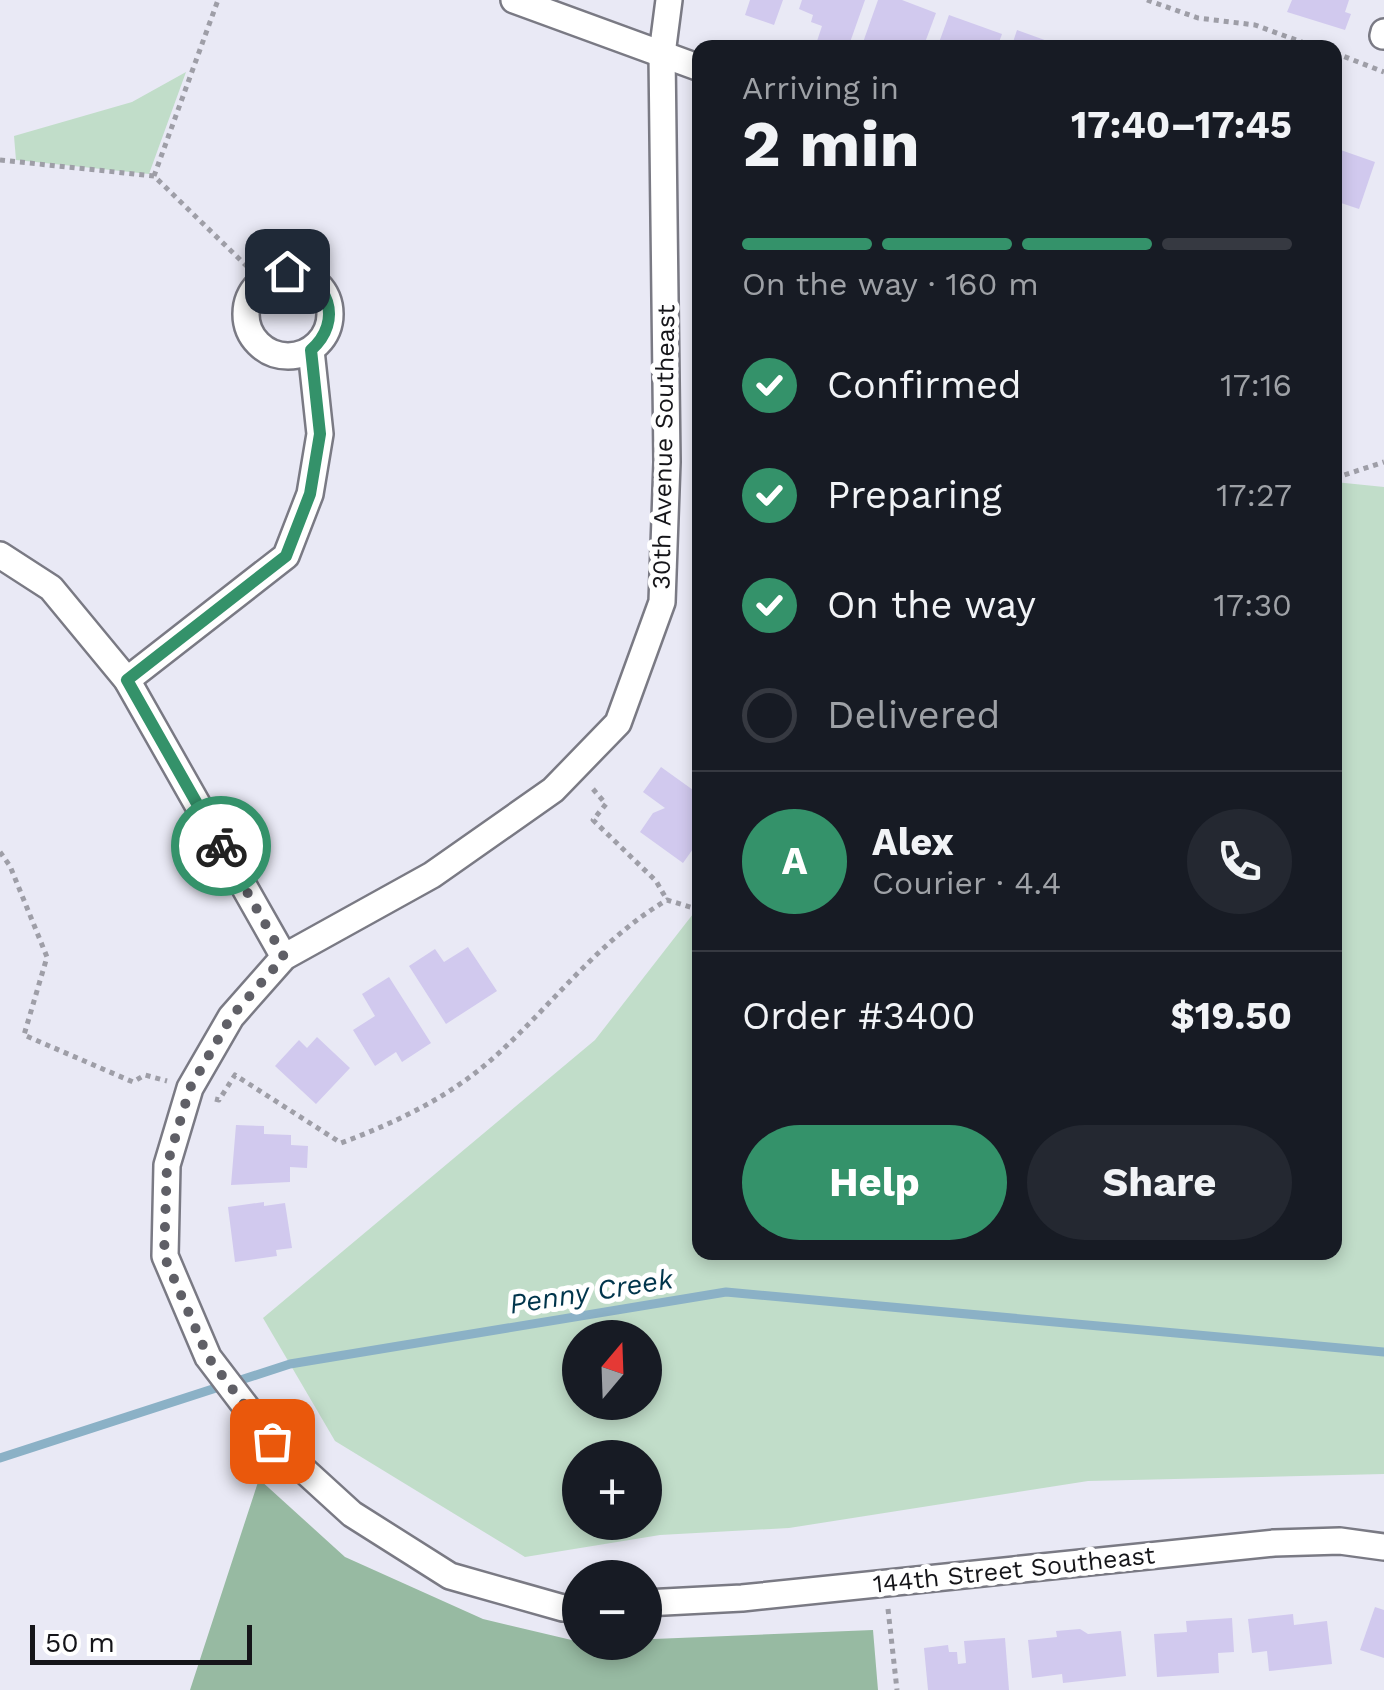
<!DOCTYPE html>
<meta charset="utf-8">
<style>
body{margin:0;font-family:"Work Sans",sans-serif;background:#242831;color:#f1f3f6;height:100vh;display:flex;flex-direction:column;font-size:38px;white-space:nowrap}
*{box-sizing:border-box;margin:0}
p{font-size:32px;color:#9ea1a6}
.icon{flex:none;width:55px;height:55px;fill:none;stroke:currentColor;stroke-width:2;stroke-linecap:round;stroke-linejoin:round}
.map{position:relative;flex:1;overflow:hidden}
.side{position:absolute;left:692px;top:40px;width:650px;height:1220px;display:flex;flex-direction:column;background:#171b24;border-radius:20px;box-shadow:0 5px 15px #0003}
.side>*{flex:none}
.needle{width:65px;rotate:19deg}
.tools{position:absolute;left:562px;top:1320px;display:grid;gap:20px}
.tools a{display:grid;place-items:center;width:100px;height:100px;border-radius:50%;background:#171b24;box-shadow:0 5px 15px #0003;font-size:50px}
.scale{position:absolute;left:30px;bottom:25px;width:222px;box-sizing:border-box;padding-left:10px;border:5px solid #151519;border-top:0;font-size:28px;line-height:35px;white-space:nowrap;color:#151519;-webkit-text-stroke:8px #fff;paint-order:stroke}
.pin{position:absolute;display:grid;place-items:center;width:85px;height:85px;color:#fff;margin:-42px;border-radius:20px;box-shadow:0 5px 15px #0006}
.courier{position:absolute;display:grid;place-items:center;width:100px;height:100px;margin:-50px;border:8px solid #34926a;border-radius:50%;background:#fff;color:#222;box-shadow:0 2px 12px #0007}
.overview em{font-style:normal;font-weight:700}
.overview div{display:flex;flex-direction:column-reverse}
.overview{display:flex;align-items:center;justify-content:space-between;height:170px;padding:0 50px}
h1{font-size:65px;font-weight:700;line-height:75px}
.bar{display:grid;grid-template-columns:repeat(4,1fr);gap:15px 10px;align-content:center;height:120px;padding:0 50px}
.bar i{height:12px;border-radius:8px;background:#363941}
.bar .current{background:#34926a}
.bar p{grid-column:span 4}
.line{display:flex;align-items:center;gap:25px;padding:0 50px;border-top:2px solid #363941}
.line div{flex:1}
.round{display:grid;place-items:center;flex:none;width:105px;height:105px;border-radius:52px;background:#242831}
ol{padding:0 50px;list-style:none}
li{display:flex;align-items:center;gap:30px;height:110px}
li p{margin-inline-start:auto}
li .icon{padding:10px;border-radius:50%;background:#34926a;color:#fff;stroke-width:4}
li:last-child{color:#9ea1a6}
li i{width:55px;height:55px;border:5px solid #363941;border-radius:50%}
.cta{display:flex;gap:20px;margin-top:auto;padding:20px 50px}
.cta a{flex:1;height:115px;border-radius:60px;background:#34926a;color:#fff;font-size:40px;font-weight:700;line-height:115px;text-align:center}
.cta a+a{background:#242831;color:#f1f3f6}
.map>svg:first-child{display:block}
.green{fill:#c1ddc9;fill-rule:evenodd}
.forest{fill:#97baa2}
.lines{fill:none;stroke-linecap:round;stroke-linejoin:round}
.stream{stroke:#8bb1c6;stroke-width:9}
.building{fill:#d1c9ee}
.street-casing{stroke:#7a7a84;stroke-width:30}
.path{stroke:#9e9ea7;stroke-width:5;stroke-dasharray:5 5;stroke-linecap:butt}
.street{stroke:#fff;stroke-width:25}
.done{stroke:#5f5f66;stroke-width:10;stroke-dasharray:0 18}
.route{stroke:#34926a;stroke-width:12}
.labels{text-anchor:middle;stroke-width:10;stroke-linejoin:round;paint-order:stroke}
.street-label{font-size:25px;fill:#151519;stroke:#fff}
.water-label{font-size:28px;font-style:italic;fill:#00354c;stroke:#fff}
</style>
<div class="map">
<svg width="1384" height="1690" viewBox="0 0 1384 1690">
<rect width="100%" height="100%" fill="#e9e9f5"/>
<!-- green -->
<g class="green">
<polygon points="186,72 149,174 16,160 14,136 132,102"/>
<path d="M1335 482 1384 487V1474L1088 1481 789 1528 660 1535 525 1557 335 1441 263 1318 595 1040 700 905V1252H1335ZM580 1338H645V1402H580ZM580 1458H645V1522H580Z"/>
</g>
<!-- forest -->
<polygon class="forest" points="259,1479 345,1557 483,1619 580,1642 873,1630 878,1690 190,1690"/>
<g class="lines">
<!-- stream -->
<polyline class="stream" points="0,1458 290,1364 726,1292 1384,1352"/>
</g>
<!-- building -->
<g class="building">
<polygon points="750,0 783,0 774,25 745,15"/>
<polygon points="802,0 865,0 848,48 817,41 822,26 811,22 813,15 799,9"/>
<polygon points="878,0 902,0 936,13 923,48 861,48"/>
<polygon points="1292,0 1349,0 1345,12 1351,14 1345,30 1287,12"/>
<polygon points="949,15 1002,34 997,48 937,48"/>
<polygon points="1017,30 1064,47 1064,48 1011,48"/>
<polygon points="1335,148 1375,162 1359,209 1338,202 1335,209"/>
<polygon points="661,767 700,795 700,839 683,863 640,832 653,813 665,808 643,792"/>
<polygon points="468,947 497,991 446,1024 409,966 435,949 444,962"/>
<polygon points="389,977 431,1043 402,1062 396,1052 375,1066 353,1030 375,1016 362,994"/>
<polygon points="317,1037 350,1068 316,1104 275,1066 299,1040 307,1048"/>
<polygon points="236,1125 264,1126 264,1134 291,1135 291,1145 308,1146 307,1168 290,1167 290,1182 231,1185"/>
<polygon points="264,1202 264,1206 285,1203 292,1248 276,1250 277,1256 235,1262 228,1207"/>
<polygon points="1375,1607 1384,1610 1384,1658 1360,1650"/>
<polygon points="1293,1614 1294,1625 1327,1621 1332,1664 1269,1671 1267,1651 1252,1653 1248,1619"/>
<polygon points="1232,1618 1234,1652 1218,1653 1219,1673 1157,1677 1154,1634 1187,1632 1186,1621"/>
<polygon points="1080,1629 1088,1634 1121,1631 1126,1676 1063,1683 1062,1674 1032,1678 1028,1640 1057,1637 1056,1631"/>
<polygon points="1005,1638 1009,1690 928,1690 924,1648 948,1645 949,1652 957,1652 958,1664 966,1663 964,1641"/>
</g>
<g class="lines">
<!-- street casing -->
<g class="street-casing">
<g id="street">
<polyline points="514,0 700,68"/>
<polyline points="1383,36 1384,32"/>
<circle cx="288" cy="314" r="42"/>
<polyline points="0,555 51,588 127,680 284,957"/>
<polyline points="127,680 286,556 310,494 320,434 311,350"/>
<polyline points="645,1603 742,1598 1274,1543 1340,1541 1384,1547"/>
<polyline points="580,1607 563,1608 450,1576 352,1514 272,1441 208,1357 165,1256 167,1165 190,1088 231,1017 284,957 432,875 553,790 618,723 662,602 667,462 662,54 669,0"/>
</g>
</g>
<!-- path -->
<g class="path">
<polyline points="1147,0 1198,18 1255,25 1318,48"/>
<polyline points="1335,53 1384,72"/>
<polyline points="0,160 154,176 261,280"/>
<polyline points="154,176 218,0"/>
<polyline points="1335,478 1384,462"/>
<polyline points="593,789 606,804 593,820 656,881 667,900"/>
<polyline points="0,852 10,866 47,957 24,1035 133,1082 145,1075 167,1081"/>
<path d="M215 1099 219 1100 235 1075 341 1143C400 1121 454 1095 501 1051 555 1001 602 938 667 900L700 910"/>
<polyline points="888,1609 897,1690"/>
</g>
<!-- street -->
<use href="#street" class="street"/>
</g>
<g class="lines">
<!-- done -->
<polyline class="done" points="221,846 284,957 231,1017 190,1088 167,1165 164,1256 208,1357 272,1441"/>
<!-- route -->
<path class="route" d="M221 846 127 680 286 556 310 494 320 434 311 350C344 321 329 277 287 271"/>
</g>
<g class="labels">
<!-- street labels -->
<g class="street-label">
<text transform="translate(663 447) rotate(-89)" y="9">30th Avenue Southeast</text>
<text transform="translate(1014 1569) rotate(-6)" y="9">144th Street Southeast</text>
</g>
<!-- water labels -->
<g class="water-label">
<text transform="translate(591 1291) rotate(-9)" y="10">Penny Creek</text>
</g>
</g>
</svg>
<div class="tools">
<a><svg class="needle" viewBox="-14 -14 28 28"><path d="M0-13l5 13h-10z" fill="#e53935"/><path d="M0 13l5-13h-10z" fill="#9ea1a6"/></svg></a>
<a>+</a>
<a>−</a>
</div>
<div class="scale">50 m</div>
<div class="pin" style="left:272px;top:1441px;background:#ea580c"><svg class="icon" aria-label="bag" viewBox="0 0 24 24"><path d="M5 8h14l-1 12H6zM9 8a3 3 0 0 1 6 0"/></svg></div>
<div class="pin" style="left:287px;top:271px;background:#1f2937"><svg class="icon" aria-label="home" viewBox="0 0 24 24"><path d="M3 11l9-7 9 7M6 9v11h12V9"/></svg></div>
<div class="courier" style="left:221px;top:846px"><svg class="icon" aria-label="bike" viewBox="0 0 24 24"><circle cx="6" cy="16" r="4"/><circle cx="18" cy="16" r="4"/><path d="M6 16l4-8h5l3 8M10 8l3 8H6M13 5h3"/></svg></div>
<section class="side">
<div class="overview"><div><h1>2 min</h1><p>Arriving in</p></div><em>17:40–17:45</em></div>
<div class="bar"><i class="current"></i><i class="current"></i><i class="current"></i><i></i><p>On the way · 160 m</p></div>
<ol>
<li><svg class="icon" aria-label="check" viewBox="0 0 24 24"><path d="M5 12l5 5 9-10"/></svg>Confirmed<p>17:16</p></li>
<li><svg class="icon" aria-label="check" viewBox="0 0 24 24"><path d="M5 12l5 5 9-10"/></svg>Preparing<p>17:27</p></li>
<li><svg class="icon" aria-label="check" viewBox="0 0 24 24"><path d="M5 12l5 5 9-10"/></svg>On the way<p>17:30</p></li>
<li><i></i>Delivered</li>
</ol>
<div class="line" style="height:180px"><b class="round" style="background:#34926a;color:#fff">A</b><div><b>Alex</b><p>Courier · 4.4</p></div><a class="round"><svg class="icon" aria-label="phone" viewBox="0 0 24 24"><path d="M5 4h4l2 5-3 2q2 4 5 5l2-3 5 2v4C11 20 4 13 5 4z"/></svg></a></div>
<div class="line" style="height:130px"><div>Order #3400</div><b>$19.50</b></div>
<div class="cta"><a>Help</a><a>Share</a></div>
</section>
</div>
